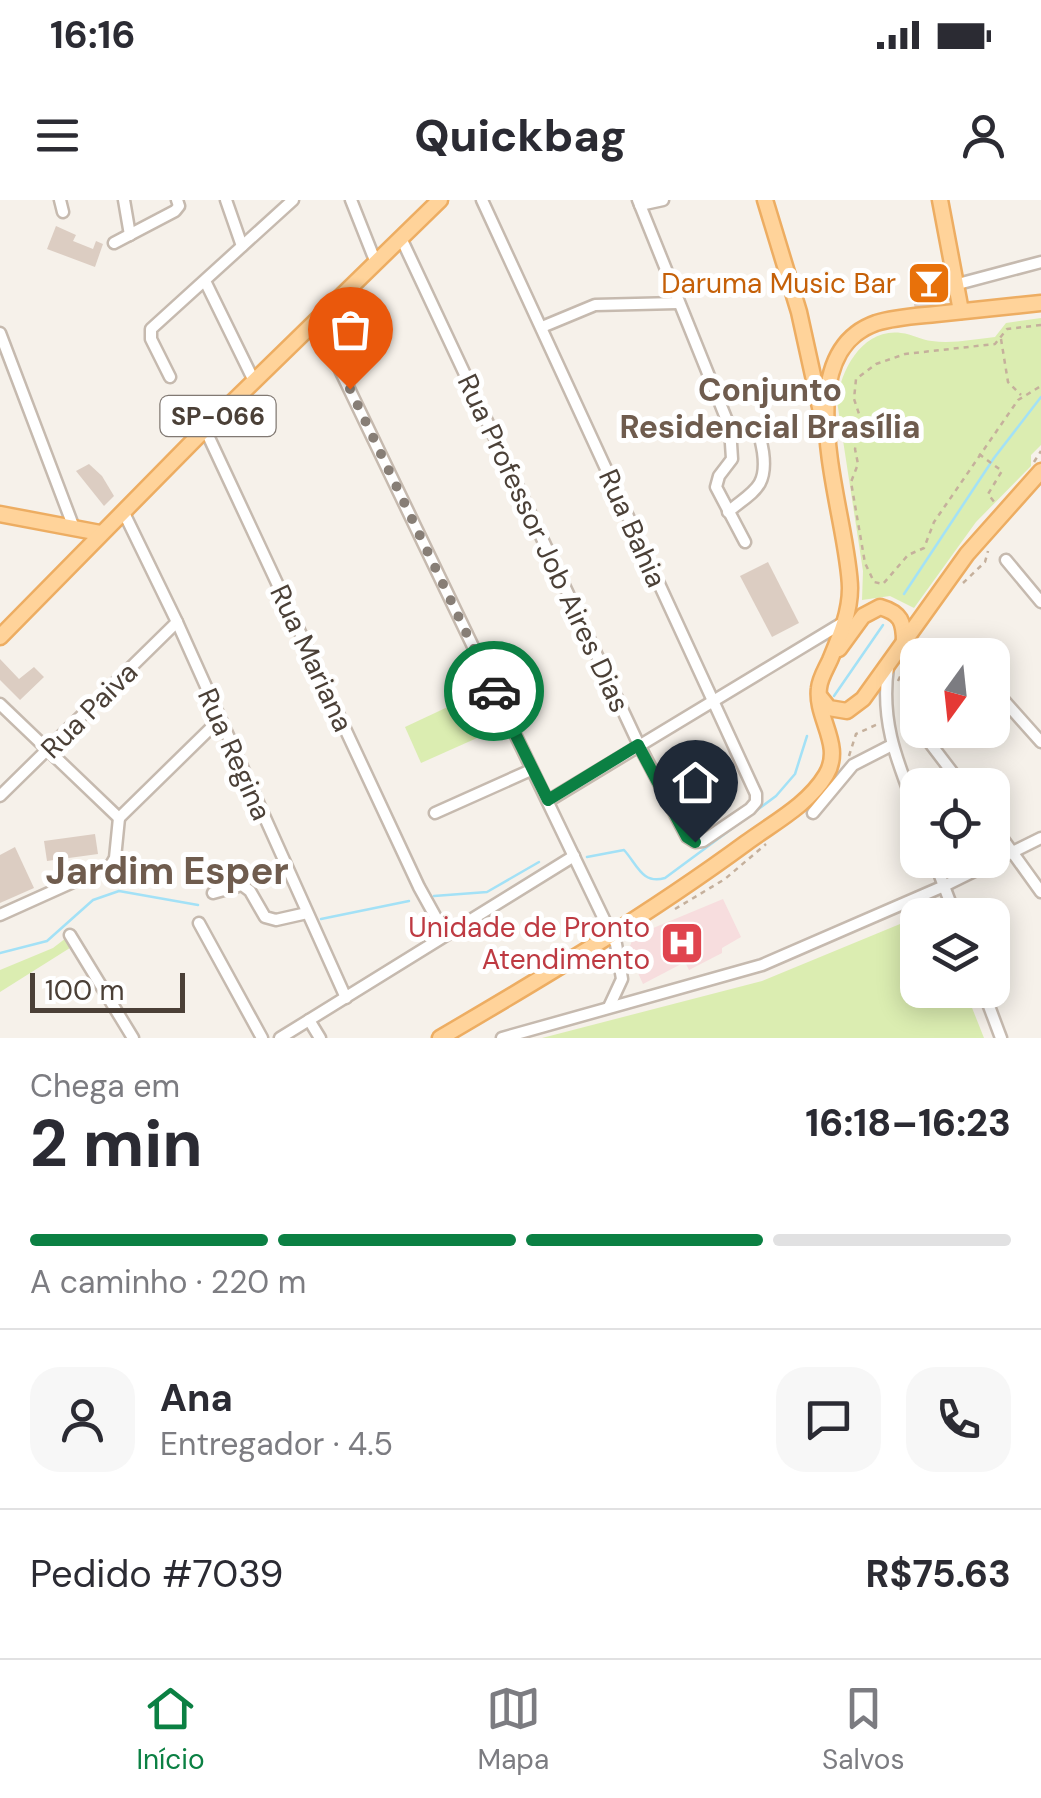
<!DOCTYPE html>
<html lang="pt">
<meta charset="utf-8">
<style>
body{margin:0;font-family:"DM Sans",sans-serif;background:#f7f7f7;color:#2b2b33;height:100vh;display:flex;flex-direction:column;font-size:38px;white-space:nowrap}
*{box-sizing:border-box;margin:0}
p{font-size:32px;color:#7c7c81}
.icon{flex:none;width:55px;height:55px;fill:none;stroke:currentColor;stroke-width:2;stroke-linecap:round;stroke-linejoin:round}
.map{position:relative;height:838px;overflow:hidden}
.panel{display:flex;flex-direction:column;background:#fff;flex:1}
.panel>*{flex:none}
.needle{width:65px;rotate:195deg}
.tools{position:absolute;left:900px;top:438px;display:grid;gap:20px}
.tools a{display:grid;place-items:center;width:110px;height:110px;border-radius:20px;background:#fff;box-shadow:0 5px 25px #0003;font-size:50px}
.scale{position:absolute;left:30px;bottom:25px;width:155px;box-sizing:border-box;padding-left:10px;border:5px solid #4b4037;border-top:0;font-size:28px;line-height:35px;white-space:nowrap;color:#4b4037;-webkit-text-stroke:8px #fff;paint-order:stroke}
.pin{position:absolute;display:grid;place-items:center;width:85px;height:85px;color:#fff;margin:-102px -42px;border-radius:50% 50% 50% 0;rotate:-45deg;box-shadow:0 0 10px #0007}
.pin .icon{rotate:45deg}
.courier{position:absolute;display:grid;place-items:center;width:100px;height:100px;margin:-50px;border:8px solid #0b8043;border-radius:50%;background:#fff;color:#222;box-shadow:0 2px 12px #0007}
.summary em{font-style:normal;font-weight:800}
.summary div{display:flex;flex-direction:column-reverse}
.summary{display:flex;align-items:center;justify-content:space-between;height:170px;padding:0 30px}
h1{font-size:65px;font-weight:800;line-height:75px}
.bar{display:grid;grid-template-columns:repeat(4,1fr);gap:15px 10px;align-content:center;height:120px;padding:0 30px}
.bar i{height:12px;border-radius:8px;background:#e1e1e2}
.bar .active{background:#0b8043}
.bar p{grid-column:span 4}
.line{display:flex;align-items:center;gap:25px;padding:0 30px;border-top:2px solid #e1e1e2}
.line div{flex:1}
.round{display:grid;place-items:center;flex:none;width:105px;height:105px;border-radius:30px;background:#f7f7f7}
.status{display:flex;justify-content:space-between;align-items:center;height:70px;padding:0 50px;background:#fff;direction:ltr}
.status svg{height:28px;fill:currentColor}
header{display:flex;justify-content:space-between;align-items:center;height:130px;padding:0 30px;background:#fff;font-size:45px;font-weight:800}
.menu{display:flex;justify-content:space-around;align-items:center;height:140px;border-top:2px solid #e1e1e2;background:#fff;font-size:28px;color:#7c7c81}
.menu a{display:grid;justify-items:center;gap:5px}
.menu .active{color:#0b8043}
.map>svg:first-child{display:block}
.medical{fill:#f7ddde}
.green{fill:#dbedb1}
.lines{fill:none;stroke-linecap:round;stroke-linejoin:round}
.stream{stroke:#a3e1f6;stroke-width:2.5}
.building{fill:#dccdc2}
.minor-casing{stroke:#c6baaf;stroke-width:15}
.major-casing{stroke:#edad62;stroke-width:19}
.path{stroke:#c5b09c;stroke-width:2.5;stroke-dasharray:5 5;stroke-linecap:butt}
.minor{stroke:#fff;stroke-width:10}
.major{stroke:#ffd39a;stroke-width:14}
.done{stroke:#877e76;stroke-width:10;stroke-dasharray:0 18}
.route{stroke:#0b8043;stroke-width:12}
.labels{text-anchor:middle;stroke-width:10;stroke-linejoin:round;paint-order:stroke}
.shield{fill:#fff;stroke:#817973;stroke-width:2.5}
.shield-label{font-size:25px;font-weight:bold;fill:#4b4037}
.food-label{font-size:28px;fill:#c56008;stroke:#fff;text-anchor:end}
.street-label{font-size:28px;fill:#4b4037;stroke:#fff}
.health-label{font-size:28px;fill:#be3a42;stroke:#fff;text-anchor:end}
.quarter-label{font-size:32px;font-weight:bold;fill:#6f5c4e;stroke:#fff}
.district-label{font-size:38px;font-weight:bold;fill:#6f5c4e;stroke:#fff}
</style>
<div class="status"><b>16:16</b><svg viewBox="0 0 49 12"><path d="M0 12V9h3v3zM5 12V6h3v6zM10 12V3h3v9zM15 12V0h3v12zM26 1h20v11H26zM47 4h2v5h-2z"/></svg></div>
<header><svg class="icon" aria-label="menu" viewBox="0 0 24 24"><path d="M4 6h16M4 12h16M4 18h16"/></svg>Quickbag<svg class="icon" aria-label="person" viewBox="0 0 24 24"><circle cx="12" cy="8" r="4"/><path d="M4 21q1-7 8-7t8 7"/></svg></header>
<div class="map">
<svg width="1041" height="838" viewBox="0 0 1041 838">
<rect width="100%" height="100%" fill="#f6f1ea"/>
<!-- medical -->
<polygon class="medical" points="723,699 741,737 722,748 722,753 689,770 685,762 643,784 628,751 634,736"/>
<!-- green -->
<g class="green">
<path d="M1041 118V245L1031 255V266L976 322 914 408 890 396 862 400 863 371 837 201C841 169 863 128 901 133 912 134 921 140 932 141 952 144 975 139 995 137L1006 123Z"/>
<polygon points="469,497 486,534 421,563 405,527"/>
<polygon points="917,717 918,790 965,790 984,838 542,838 762,781"/>
<polygon points="70,735 73,746 0,792 0,770 53,748"/>
</g>
<g class="lines">
<!-- stream -->
<g class="stream">
<polyline points="904,394 994,258 1041,197"/>
<polyline points="834,496 883,425"/>
<path d="M587 657 624 650C637 664 642 685 665 678L776 596 795 574 807 536"/>
<polyline points="434,696 487,692 539,662"/>
<polyline points="321,719 409,701"/>
<polyline points="0,753 47,741 93,700 119,691 198,705"/>
</g>
</g>
<!-- building -->
<g class="building">
<polygon points="56,26 76,35 73,41 93,49 96,41 103,44 95,67 47,49"/>
<polygon points="937,70 945,72 949,90 944,91 946,102 915,109 908,76"/>
<polygon points="89,264 102,276 114,296 104,306 76,271"/>
<polygon points="768,362 799,423 772,437 740,376"/>
<polygon points="0,459 19,479 34,467 44,477 20,500 0,480"/>
<polygon points="95,634 98,654 47,661 44,641"/>
<polygon points="15,647 34,688 0,703 0,655"/>
</g>
<g class="lines">
<!-- minor casing -->
<g class="minor-casing">
<g id="minor">
<polyline points="60,0 63,12"/>
<polyline points="124,0 130,35"/>
<polyline points="226,0 242,46"/>
<polyline points="351,0 376,63"/>
<polyline points="638,0 730,228 732,259 719,276 716,287 745,342"/>
<polyline points="640,5 663,0"/>
<polyline points="401,38 639,545 687,637 695,642 703,641 750,609 756,602 756,594 482,0"/>
<polyline points="114,43 175,11 179,6 177,0"/>
<polyline points="205,81 254,181"/>
<polyline points="958,84 1041,62"/>
<polyline points="316,120 616,744 622,779 609,807"/>
<polyline points="542,127 595,105 677,103"/>
<polyline points="0,133 74,328"/>
<polyline points="170,177 151,139 151,129 293,0"/>
<polyline points="205,229 419,687 445,734"/>
<polyline points="123,311 177,422 346,798"/>
<path d="M728 312C753 291 768 288 763 252 761 242 761 236 755 228H730"/>
<polyline points="1006,360 1041,402"/>
<polyline points="958,448 964,455"/>
<path d="M888 467C880 524 898 563 918 615"/>
<polyline points="992,487 1041,542"/>
<polyline points="0,504 119,618"/>
<polyline points="920,530 962,585"/>
<polyline points="0,596 177,422"/>
<polyline points="548,601 844,422"/>
<polyline points="435,613 531,570"/>
<polyline points="813,613 853,565 892,545"/>
<polyline points="119,618 219,520"/>
<polyline points="992,624 1041,692"/>
<polyline points="934,660 955,715"/>
<polyline points="213,693 242,685 250,691 265,717 276,720 307,713"/>
<polyline points="0,715 111,665 115,658 119,618"/>
<polyline points="199,723 262,838"/>
<polyline points="70,735 133,838"/>
<polyline points="983,790 1001,838"/>
<polyline points="309,820 320,838"/>
<polyline points="280,838 574,656"/>
<polyline points="502,838 762,765 944,686 1041,638"/>
</g>
</g>
<!-- major casing -->
<g class="major-casing">
<g id="major">
<polyline points="765,0 799,112 821,212"/>
<polyline points="940,0 961,111"/>
<polyline points="0,314 100,333"/>
<polyline points="0,437 205,229 440,0"/>
<path d="M839 449 863 416 880 407C901 413 904 422 904 442"/>
<polyline points="821,498 829,508 847,511 863,499 967,354 1041,271"/>
<path d="M440 838C544 777 648 715 746 643 773 623 808 605 826 575 844 545 815 518 819 488 820 478 826 469 830 460 840 436 850 413 850 388 849 317 783 156 876 123 895 117 916 116 936 114 971 110 1006 107 1041 103"/>
</g>
</g>
<!-- path -->
<g class="path">
<polyline points="1041,125 1007,129 995,144 905,154 876,164 856,179 854,199 861,220 855,249 858,264 851,282 865,363 874,382 883,384 908,355 924,348 934,322 1018,200 1041,186"/>
<polyline points="1001,139 1008,182 1021,195"/>
<polyline points="979,254 1002,271 988,294 995,303"/>
<polyline points="1034,262 1041,251"/>
<polyline points="963,383 985,362 988,351"/>
<polyline points="898,481 909,457"/>
<polyline points="849,556 856,534 878,524"/>
<polyline points="675,709 725,679 766,644"/>
</g>
<!-- minor -->
<use href="#minor" class="minor"/>
<!-- major -->
<use href="#major" class="major"/>
</g>
<g class="lines">
<!-- done -->
<polyline class="done" points="350,189 494,491"/>
<!-- route -->
<polyline class="route" points="494,491 548,600 638,545 687,637 695,642"/>
</g>
<!-- icons -->
<defs>
<g id="bar-square" transform="scale(2.25)"><rect x="-9" y="-9" width="18" height="18" rx="4" fill="#e8710a" stroke="#fff"/><path d="M-6-5H6L.8 .8V4.5H3.5V6h-7V4.5H-.8V.8Z" fill="#fff"/></g>
<g id="hospital-square" transform="scale(2.25)"><rect x="-9" y="-9" width="18" height="18" rx="4" fill="#e0444e" stroke="#fff"/><path d="M-5-5h3v3.5h4V-5h3V5h-3V1.5h-4V5h-3Z" fill="#fff"/></g>
</defs>
<g fill-rule="evenodd">
<use href="#bar-square" x="929" y="83"/>
<use href="#hospital-square" x="682" y="743"/>
</g>
<g class="labels">
<!-- shield labels -->
<rect class="shield" x="160.5" y="196" width="115" height="40" rx="8"/>
<g class="shield-label">
<text x="218" y="225">SP-066</text>
</g>
<!-- food labels -->
<g class="food-label">
<text x="896" y="93">Daruma Music Bar</text>
</g>
<!-- street labels -->
<g class="street-label">
<text transform="translate(633 328) rotate(66)" y="10">Rua Bahia</text>
<text transform="translate(544 343) rotate(65)" y="10">Rua Professor Job Aires Dias</text>
<text transform="translate(312 458) rotate(65)" y="10">Rua Mariana</text>
<text transform="translate(89 510) rotate(-45)" y="10">Rua Paiva</text>
<text transform="translate(235 554) rotate(66)" y="10">Rua Regina</text>
</g>
<!-- health labels -->
<g class="health-label">
<text x="650" y="737">Unidade de Pronto<tspan x="650" dy="32">Atendimento</tspan></text>
</g>
<!-- quarter labels -->
<g class="quarter-label">
<text x="770" y="201">Conjunto<tspan x="770" dy="37">Residencial Brasília</tspan></text>
</g>
<!-- district labels -->
<g class="district-label">
<text x="167" y="684">Jardim Esper</text>
</g>
</g>
</svg>
<div class="tools">
<a><svg class="needle" viewBox="-14 -14 28 28"><path d="M0-13l5 13h-10z" fill="#e53935"/><path d="M0 13l5-13h-10z" fill="#7c7c81"/></svg></a>
<a><svg class="icon" aria-label="locate" viewBox="0 0 24 24"><circle cx="12" cy="12" r="6"/><path d="M12 2v4M12 18v4M2 12h4M18 12h4"/></svg></a>
<a><svg class="icon" aria-label="layers" viewBox="0 0 24 24"><path d="M12 4l9 5-9 5-9-5zM3 14l9 5 9-5"/></svg></a>
</div>
<div class="scale">100 m</div>
<div class="pin" style="left:350px;top:189px;background:#ea580c"><svg class="icon" aria-label="bag" viewBox="0 0 24 24"><path d="M5 8h14l-1 12H6zM9 8a3 3 0 0 1 6 0"/></svg></div>
<div class="pin" style="left:695px;top:642px;background:#1f2937"><svg class="icon" aria-label="home" viewBox="0 0 24 24"><path d="M3 11l9-7 9 7M6 9v11h12V9"/></svg></div>
<div class="courier" style="left:494px;top:491px"><svg class="icon" aria-label="car" viewBox="0 0 24 24"><path d="M5 17H2v-5l4-1 3-4h7l3 4 3 1v5h-3M9 17h6M6 11h13"/><circle cx="7" cy="17" r="2"/><circle cx="17" cy="17" r="2"/></svg></div>
</div>
<section class="panel">
<div class="summary"><div><h1>2 min</h1><p>Chega em</p></div><em>16:18–16:23</em></div>
<div class="bar"><i class="active"></i><i class="active"></i><i class="active"></i><i></i><p>A caminho · 220 m</p></div>
<div class="line" style="height:180px"><a class="round"><svg class="icon" aria-label="person" viewBox="0 0 24 24"><circle cx="12" cy="8" r="4"/><path d="M4 21q1-7 8-7t8 7"/></svg></a><div><b>Ana</b><p>Entregador · 4.5</p></div><a class="round"><svg class="icon" aria-label="chat" viewBox="0 0 24 24"><path d="M4 5h16v11H9l-5 4z"/></svg></a><a class="round"><svg class="icon" aria-label="phone" viewBox="0 0 24 24"><path d="M5 4h4l2 5-3 2q2 4 5 5l2-3 5 2v4C11 20 4 13 5 4z"/></svg></a></div>
<div class="line" style="height:130px"><div>Pedido #7039</div><b>R$75.63</b></div>
</section>
<nav class="menu">
<a class="active"><svg class="icon" aria-label="home" viewBox="0 0 24 24"><path d="M3 11l9-7 9 7M6 9v11h12V9"/></svg>Início</a>
<a><svg class="icon" aria-label="map" viewBox="0 0 24 24"><path d="M3 6l6-2 6 2 6-2v14l-6 2-6-2-6 2zM9 4v14M15 6v14"/></svg>Mapa</a>
<a><svg class="icon" aria-label="saved" viewBox="0 0 24 24"><path d="M7 4h10v16l-5-4-5 4z"/></svg>Salvos</a>
</nav>
